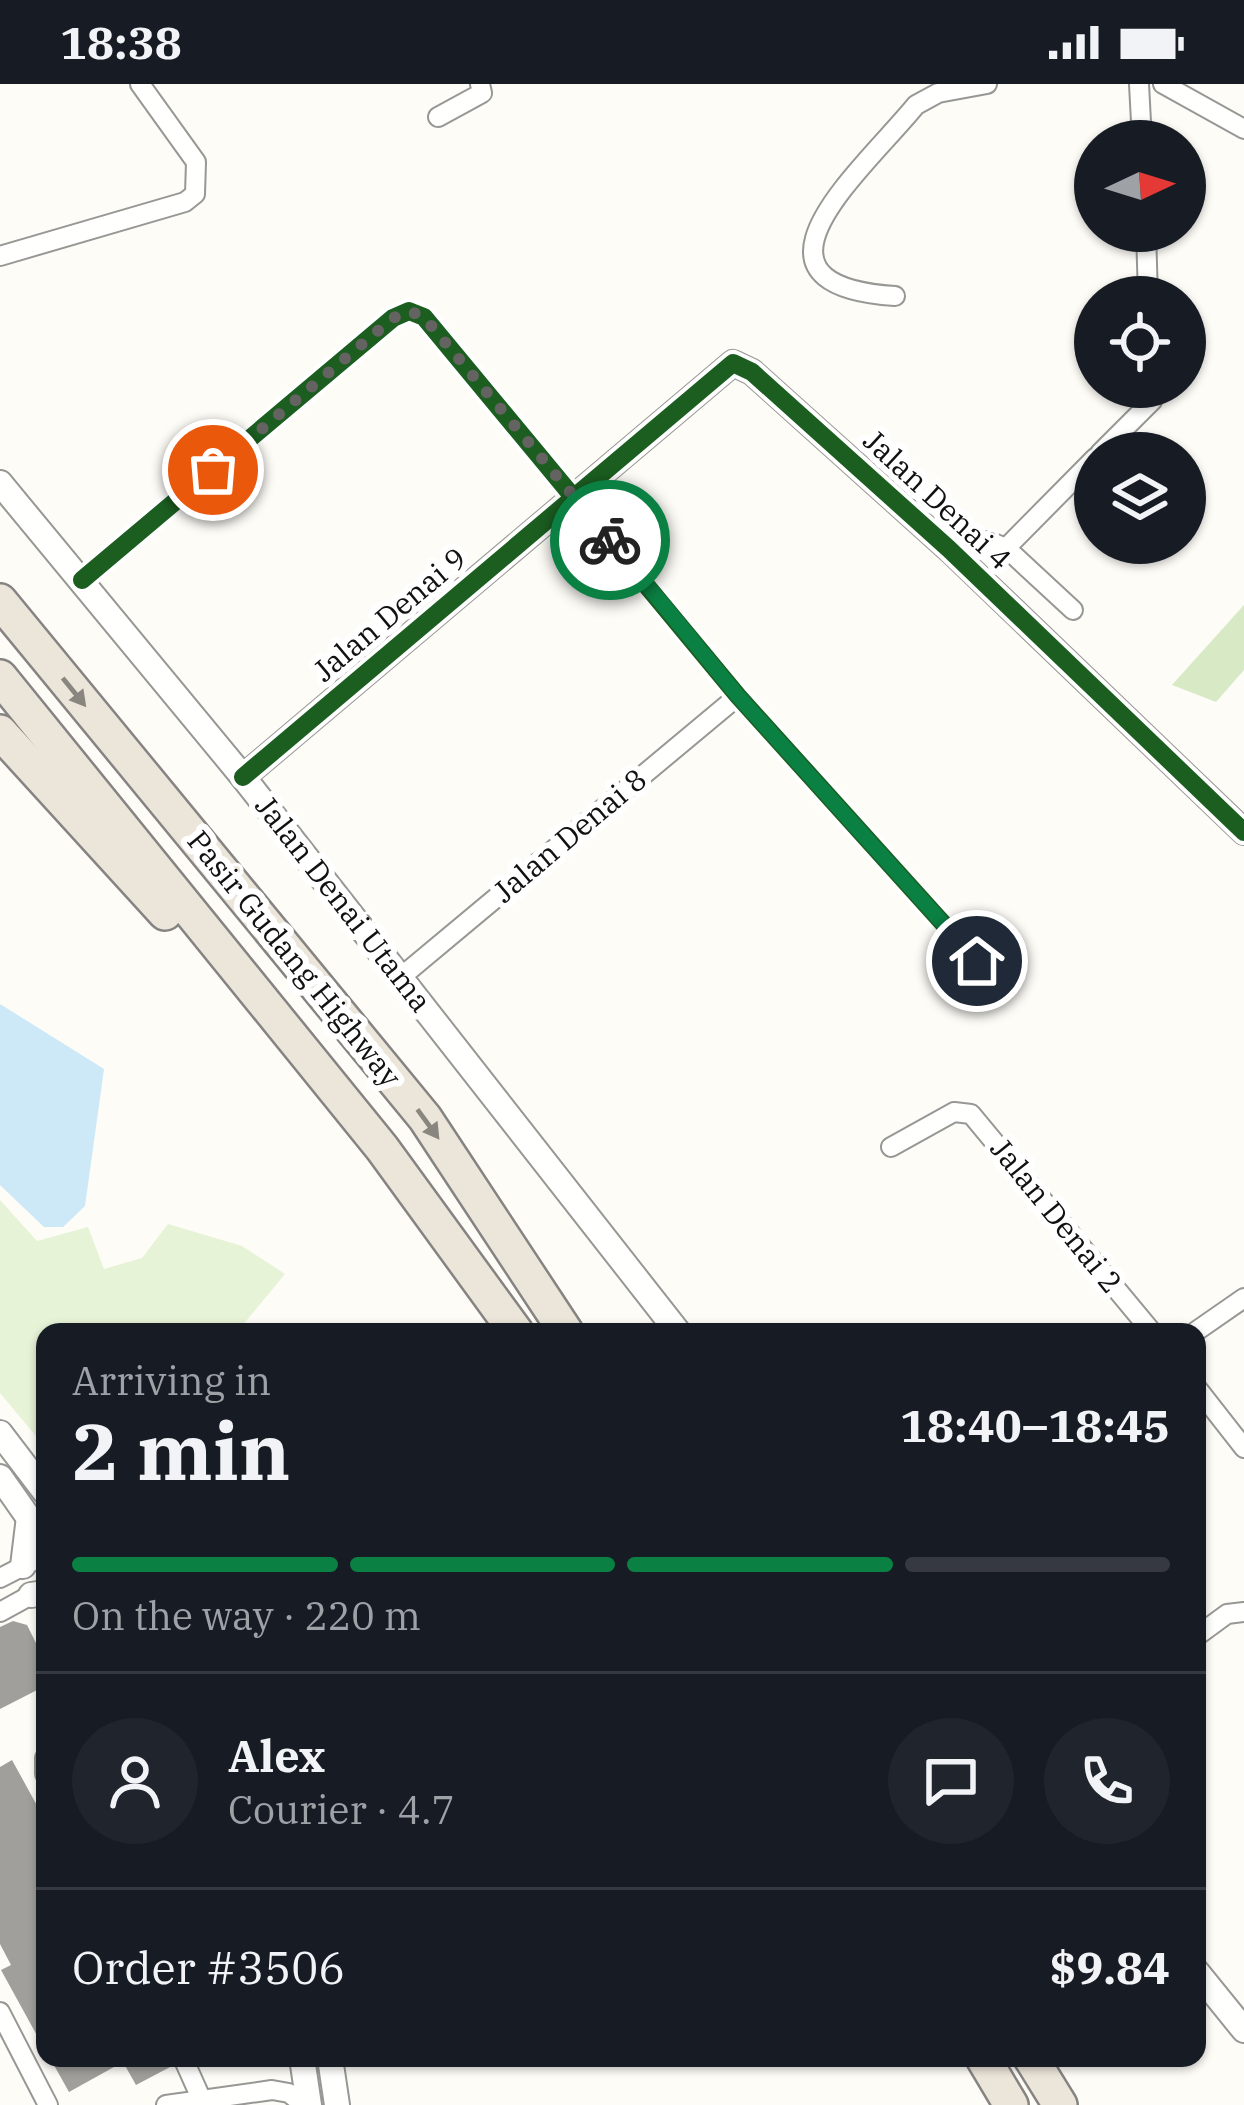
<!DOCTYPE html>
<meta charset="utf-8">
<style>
body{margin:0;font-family:"IBM Plex Serif",serif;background:#20242c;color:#f1f3f6;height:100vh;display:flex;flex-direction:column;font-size:45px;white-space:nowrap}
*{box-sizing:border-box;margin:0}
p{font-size:39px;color:#9ea1a6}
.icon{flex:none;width:66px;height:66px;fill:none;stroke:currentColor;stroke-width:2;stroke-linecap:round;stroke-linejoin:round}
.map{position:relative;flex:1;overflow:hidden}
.drawer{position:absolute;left:36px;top:1239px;width:1170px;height:744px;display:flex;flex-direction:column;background:#171b24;border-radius:24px;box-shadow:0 3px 9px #0004}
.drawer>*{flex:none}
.needle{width:78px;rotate:86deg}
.fabs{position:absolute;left:1074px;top:36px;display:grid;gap:24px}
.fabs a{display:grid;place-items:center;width:132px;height:132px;border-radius:50%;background:#171b24;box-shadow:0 3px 9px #0004;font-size:60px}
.pin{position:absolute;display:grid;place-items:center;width:102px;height:102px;color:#fff;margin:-51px;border:6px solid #fff;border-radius:50%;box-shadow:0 3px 12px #0007}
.courier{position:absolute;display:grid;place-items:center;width:120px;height:120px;margin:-60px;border:9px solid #0b8043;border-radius:50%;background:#fff;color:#222;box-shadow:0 3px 15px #0007}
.headline em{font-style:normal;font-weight:700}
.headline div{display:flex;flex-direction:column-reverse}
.headline{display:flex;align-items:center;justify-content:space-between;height:204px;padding:0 36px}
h1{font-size:78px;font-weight:700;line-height:90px}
.bar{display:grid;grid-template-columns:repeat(4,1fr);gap:18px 12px;align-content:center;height:144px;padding:0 36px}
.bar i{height:15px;border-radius:9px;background:#363941}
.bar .active{background:#0b8043}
.bar p{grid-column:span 4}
.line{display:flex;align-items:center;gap:30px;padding:0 36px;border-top:3px solid #363941}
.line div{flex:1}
.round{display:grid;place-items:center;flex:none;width:126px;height:126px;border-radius:63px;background:#20242c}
.status{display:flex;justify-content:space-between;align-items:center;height:84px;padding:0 60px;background:#171b24;direction:ltr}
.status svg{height:33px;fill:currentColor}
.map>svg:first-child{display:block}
.green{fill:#e7f3d7}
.forest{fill:#d8eac5}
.water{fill:#cde8f7}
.building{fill:#a19f9c}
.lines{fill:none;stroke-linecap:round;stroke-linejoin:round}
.minor-casing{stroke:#979795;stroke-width:22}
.tertiary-casing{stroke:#979795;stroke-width:28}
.trunk-casing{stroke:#858482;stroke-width:38}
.minor{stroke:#fffffe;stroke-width:18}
.tertiary{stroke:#fffffe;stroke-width:24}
.trunk{stroke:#ece5da;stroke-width:33}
.cycleway-casing{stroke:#fff;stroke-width:26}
.cycleway{stroke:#1b5e20;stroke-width:18}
.oneway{fill:#898680}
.done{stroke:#646362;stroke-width:12;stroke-dasharray:0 21.6}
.route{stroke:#0b8043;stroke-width:15}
.labels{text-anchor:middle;stroke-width:12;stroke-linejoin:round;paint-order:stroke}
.street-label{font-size:30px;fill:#111;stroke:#fff}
</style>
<div class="status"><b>18:38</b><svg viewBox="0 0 49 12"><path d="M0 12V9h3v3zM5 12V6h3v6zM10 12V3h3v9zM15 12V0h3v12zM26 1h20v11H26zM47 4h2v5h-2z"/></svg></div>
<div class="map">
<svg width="1244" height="2021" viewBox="0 0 1244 2021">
<rect width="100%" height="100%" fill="#fdfcf7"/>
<!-- green -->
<polygon class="green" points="0,1116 37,1157 88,1143 104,1185 142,1174 168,1140 242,1162 285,1190 237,1248 45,1248 45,1363 0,1309"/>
<!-- forest -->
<polygon class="forest" points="1244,521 1244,586 1216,618 1172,601"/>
<!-- water -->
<polygon class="water" points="0,920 104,985 85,1122 63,1143 44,1143 0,1101"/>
<!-- building -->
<g class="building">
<polygon points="13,1537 27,1541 45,1577 45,1602 0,1625 0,1543"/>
<polygon points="12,1676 45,1736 45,1966 1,1886 11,1881 0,1860 0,1683"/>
<polygon points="50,1974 170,1974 172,1982 136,2001 123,1978 69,2008"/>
</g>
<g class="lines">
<!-- minor casing -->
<g class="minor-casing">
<g id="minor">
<polyline points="1139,0 1142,57"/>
<polyline points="1163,0 1244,45"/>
<polyline points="438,33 482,9 480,0"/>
<polyline points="1146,147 1148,213"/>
<polyline points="0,172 185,118 195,110 196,78 140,0"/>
<path d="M895 212C725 201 864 85 916 21L938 9 987 0"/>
<polyline points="1100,369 1152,317 1151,303"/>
<polyline points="1006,464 1073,526"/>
<polyline points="949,465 988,457 1006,464 1095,374"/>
<polyline points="82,496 393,234 409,227 424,233 738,612 977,877"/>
<polyline points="401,893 738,612"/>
<polyline points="891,1063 954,1028 971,1030 1152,1248"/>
<polyline points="1195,1248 1244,1214"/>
<polyline points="1197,1304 1244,1364"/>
<polyline points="0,1494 45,1471"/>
<polyline points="0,1528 31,1511"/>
<polyline points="1197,1552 1227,1530 1244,1528"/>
<polyline points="45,1674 45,1690"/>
<polyline points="0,1928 48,2021"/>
<polyline points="183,1974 204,2021"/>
<polyline points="166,2021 272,2006 289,2009 304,2021"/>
</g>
</g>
<!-- tertiary casing -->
<g class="tertiary-casing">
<g id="tertiary">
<polyline points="0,399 243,693 678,1248"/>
<polyline points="243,693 733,279 752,288 949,465 1244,748"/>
<polyline points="0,1349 45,1408"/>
<polyline points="0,1393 45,1457"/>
<polyline points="23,1482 29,1433"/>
<polyline points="31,1511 45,1509"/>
<polyline points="1197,1888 1244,1946"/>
<polyline points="302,1974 309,2021"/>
<polyline points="330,1974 337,2021"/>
</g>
</g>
<!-- trunk casing -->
<g class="trunk-casing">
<g id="trunk">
<polyline points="0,517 425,1034 566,1248"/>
<polyline points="0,593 382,1064 516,1248"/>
<polyline points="0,648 165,829"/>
<polyline points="983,1974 1011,2021"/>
<polyline points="1031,1974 1060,2021"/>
</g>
</g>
<!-- minor -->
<use href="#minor" class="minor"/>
<!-- tertiary -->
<use href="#tertiary" class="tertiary"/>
<!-- trunk -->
<use href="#trunk" class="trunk"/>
<!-- cycleway casing -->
<g class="cycleway-casing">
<g id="cycleway">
<polyline points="82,496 393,234 409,227 424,233 738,612 977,877"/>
<polyline points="243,693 733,279 752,288 949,465 1244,748"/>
</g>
</g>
<!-- cycleway -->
<use href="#cycleway" class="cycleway"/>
</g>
<!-- one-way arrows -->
<defs><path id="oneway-solid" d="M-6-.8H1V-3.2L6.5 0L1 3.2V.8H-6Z" transform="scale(3)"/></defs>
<g class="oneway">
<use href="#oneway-solid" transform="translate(74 608) rotate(51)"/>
<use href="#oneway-solid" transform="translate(428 1040) rotate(54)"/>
</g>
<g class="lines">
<!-- done -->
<polyline class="done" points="213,386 393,234 409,227 424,233 610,456"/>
<!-- route -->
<polyline class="route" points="610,456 738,612 977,877"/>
</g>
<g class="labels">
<!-- street labels -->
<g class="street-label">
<text transform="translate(937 416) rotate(43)" y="10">Jalan Denai 4</text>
<text transform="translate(390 531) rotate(-40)" y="10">Jalan Denai 9</text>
<text transform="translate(570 752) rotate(-40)" y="10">Jalan Denai 8</text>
<text transform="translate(343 820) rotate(52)" y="10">Jalan Denai Utama</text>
<text transform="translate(294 875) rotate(51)" y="10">Pasir Gudang Highway</text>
<text transform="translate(1056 1132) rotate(51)" y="10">Jalan Denai 2</text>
</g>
</g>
</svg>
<div class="fabs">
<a><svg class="needle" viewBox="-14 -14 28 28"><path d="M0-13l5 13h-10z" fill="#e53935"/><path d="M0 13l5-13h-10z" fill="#9ea1a6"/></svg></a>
<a><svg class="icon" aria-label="locate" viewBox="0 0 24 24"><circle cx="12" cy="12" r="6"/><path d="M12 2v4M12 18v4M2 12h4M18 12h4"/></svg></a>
<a><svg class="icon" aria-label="layers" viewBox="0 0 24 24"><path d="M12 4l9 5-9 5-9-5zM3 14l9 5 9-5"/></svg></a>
</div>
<div class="pin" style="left:213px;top:386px;background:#ea580c"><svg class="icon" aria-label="bag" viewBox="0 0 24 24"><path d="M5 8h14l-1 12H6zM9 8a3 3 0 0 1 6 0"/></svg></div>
<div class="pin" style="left:977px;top:877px;background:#1f2937"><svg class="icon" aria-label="home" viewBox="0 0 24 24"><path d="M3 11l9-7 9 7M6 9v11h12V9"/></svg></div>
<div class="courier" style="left:610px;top:456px"><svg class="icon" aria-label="bike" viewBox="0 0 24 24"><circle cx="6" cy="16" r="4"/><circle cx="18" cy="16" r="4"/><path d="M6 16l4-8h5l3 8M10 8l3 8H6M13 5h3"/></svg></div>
<section class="drawer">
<div class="headline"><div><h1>2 min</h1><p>Arriving in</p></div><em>18:40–18:45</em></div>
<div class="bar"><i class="active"></i><i class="active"></i><i class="active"></i><i></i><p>On the way · 220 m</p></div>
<div class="line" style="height:216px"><a class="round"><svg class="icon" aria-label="person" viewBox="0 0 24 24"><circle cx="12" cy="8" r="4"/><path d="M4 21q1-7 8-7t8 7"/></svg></a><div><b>Alex</b><p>Courier · 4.7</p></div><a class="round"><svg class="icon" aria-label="chat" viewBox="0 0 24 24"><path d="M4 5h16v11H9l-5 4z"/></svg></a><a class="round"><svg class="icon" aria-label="phone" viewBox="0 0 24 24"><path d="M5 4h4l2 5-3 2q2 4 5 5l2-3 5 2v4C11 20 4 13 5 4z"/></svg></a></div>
<div class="line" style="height:156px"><div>Order #3506</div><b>$9.84</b></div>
</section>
</div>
